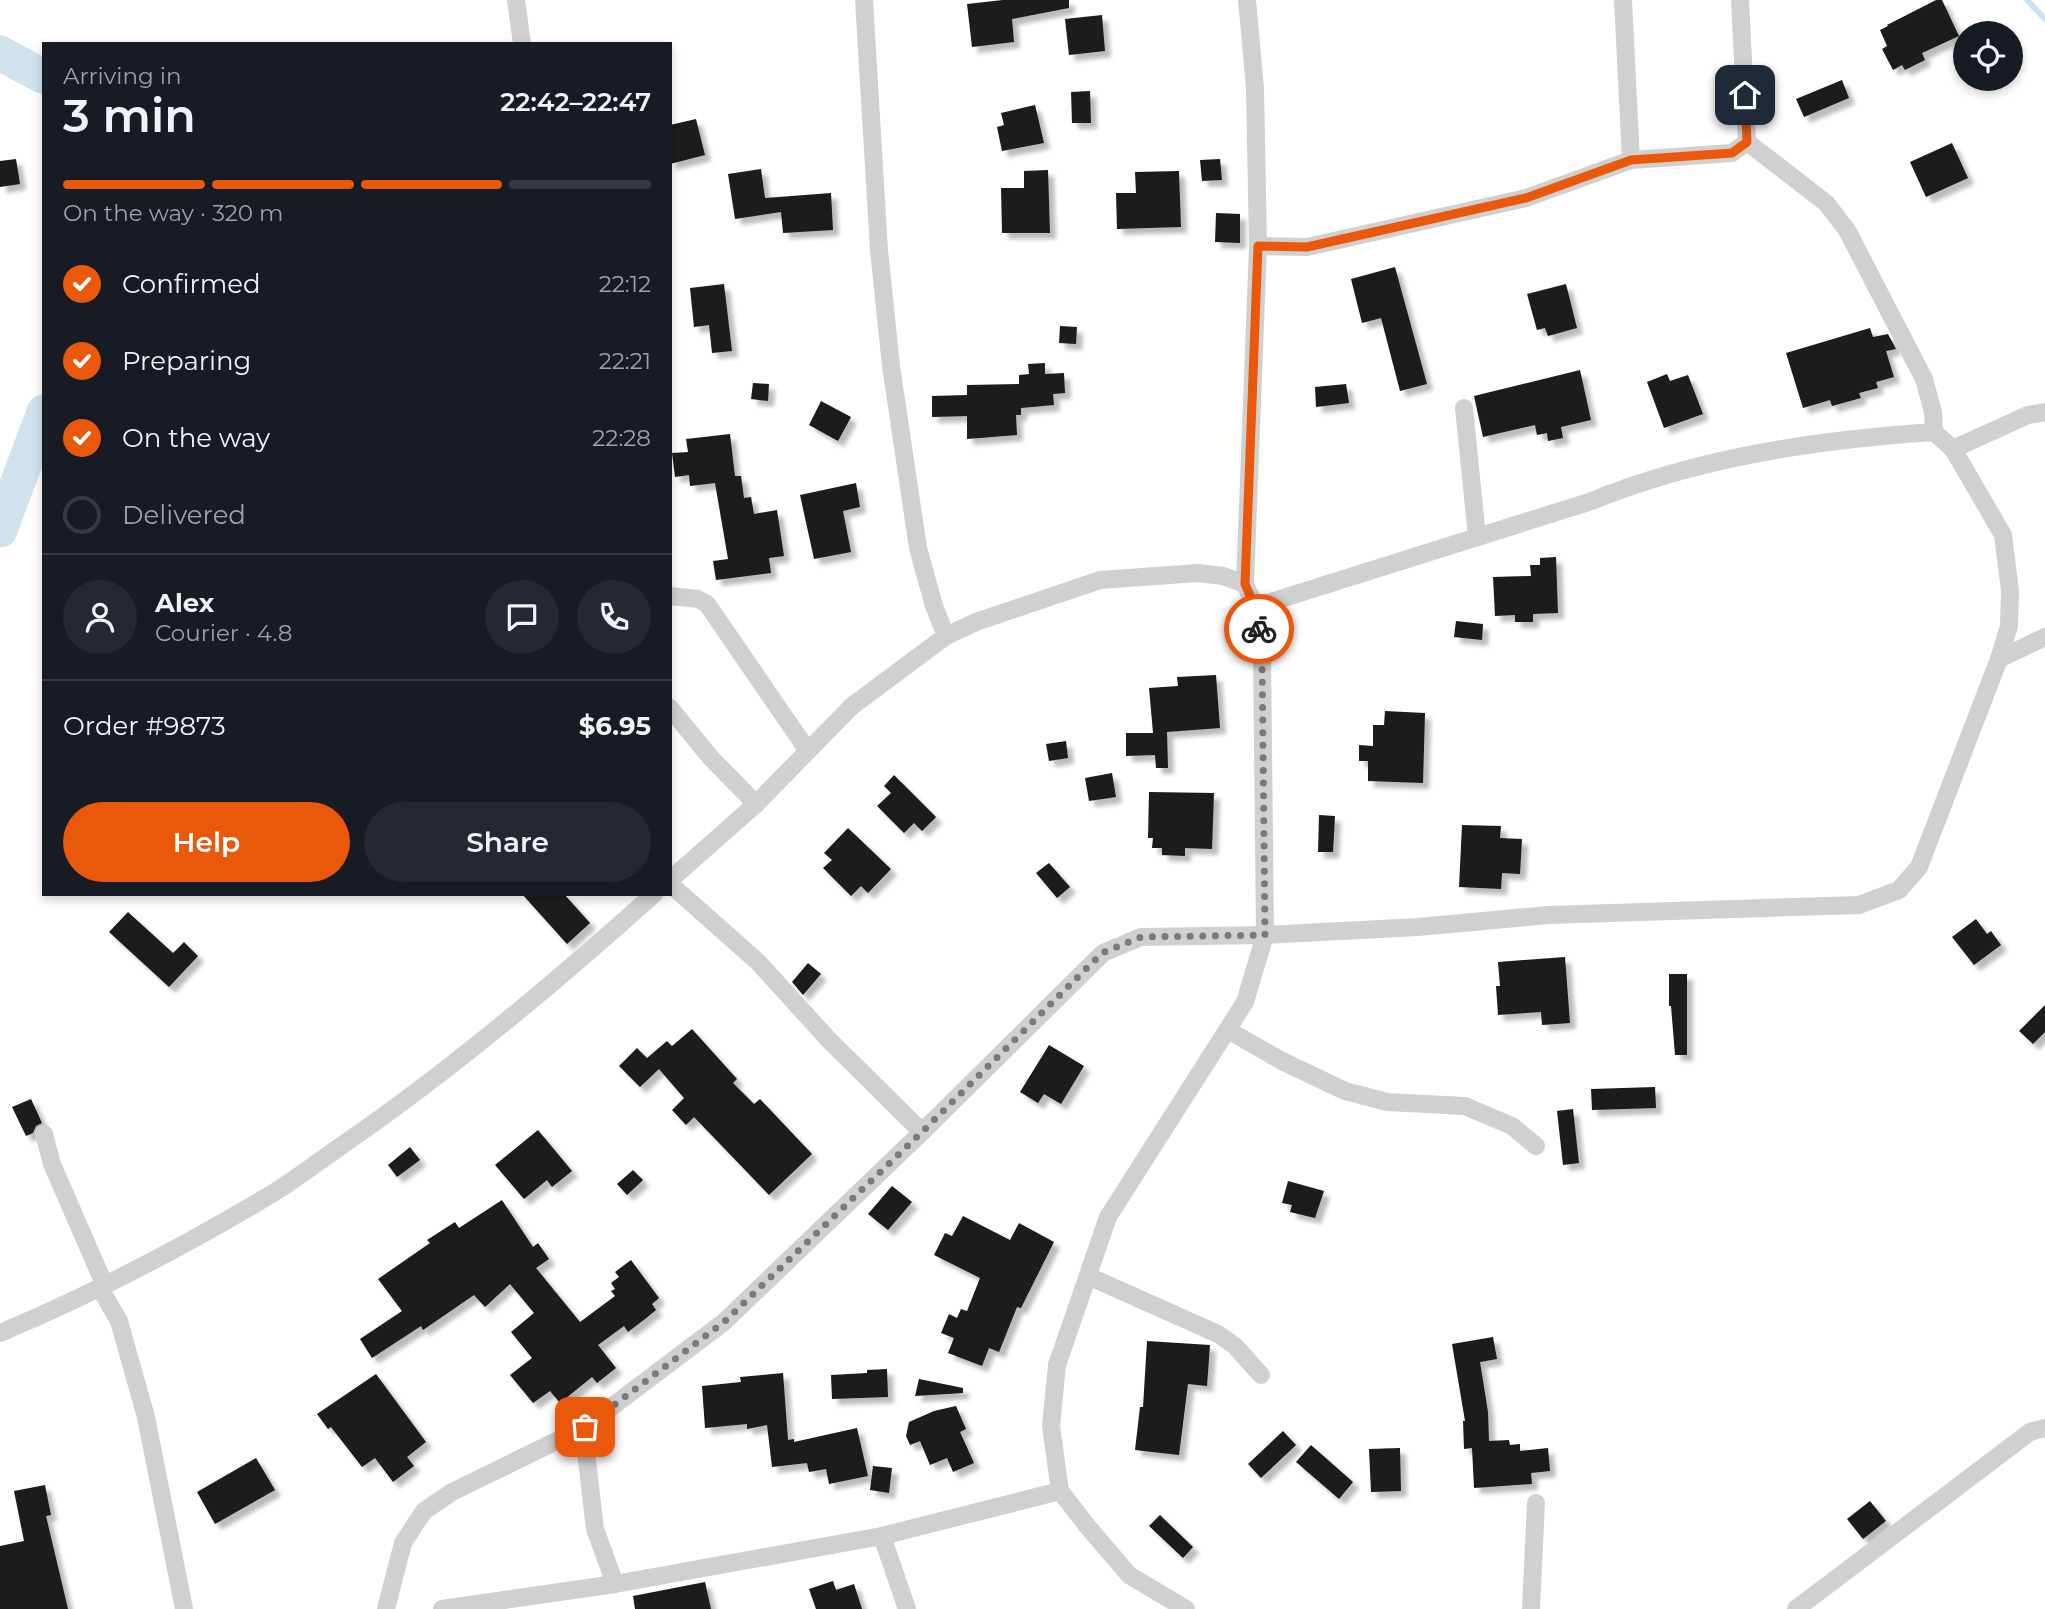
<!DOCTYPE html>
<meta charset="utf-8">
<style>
body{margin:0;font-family:Montserrat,sans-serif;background:#242831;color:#f1f3f6;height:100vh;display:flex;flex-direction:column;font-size:26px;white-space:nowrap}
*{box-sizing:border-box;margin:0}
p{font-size:23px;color:#9ea1a6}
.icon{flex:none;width:38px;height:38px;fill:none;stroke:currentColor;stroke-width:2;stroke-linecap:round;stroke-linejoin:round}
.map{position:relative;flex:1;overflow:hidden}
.side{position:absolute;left:42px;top:42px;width:630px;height:854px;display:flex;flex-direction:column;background:#171b24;border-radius:0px;box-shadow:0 4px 10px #0003}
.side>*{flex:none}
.tools{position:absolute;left:1953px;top:21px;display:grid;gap:14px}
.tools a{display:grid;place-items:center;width:70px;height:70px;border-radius:50%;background:#171b24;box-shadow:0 4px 10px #0003;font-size:35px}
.pin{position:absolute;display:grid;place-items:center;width:60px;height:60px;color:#fff;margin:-30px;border-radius:14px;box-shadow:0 4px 10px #0006}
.courier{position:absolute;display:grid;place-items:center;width:70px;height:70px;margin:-35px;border:5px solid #ea580c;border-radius:50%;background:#fff;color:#222;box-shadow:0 2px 9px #0007}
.headline em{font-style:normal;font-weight:600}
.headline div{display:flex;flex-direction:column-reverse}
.headline{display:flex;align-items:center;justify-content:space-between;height:119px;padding:0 21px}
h1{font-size:46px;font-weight:600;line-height:52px}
.bar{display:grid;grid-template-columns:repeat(4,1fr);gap:10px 7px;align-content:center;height:84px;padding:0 21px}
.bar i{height:9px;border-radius:5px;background:#363941}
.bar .on{background:#ea580c}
.bar p{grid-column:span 4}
.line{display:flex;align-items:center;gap:18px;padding:0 21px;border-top:2px solid #363941}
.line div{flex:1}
.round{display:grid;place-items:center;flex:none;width:74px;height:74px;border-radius:37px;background:#242831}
ol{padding:0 21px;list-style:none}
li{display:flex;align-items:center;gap:21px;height:77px}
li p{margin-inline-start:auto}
li .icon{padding:7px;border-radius:50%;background:#ea580c;color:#fff;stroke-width:4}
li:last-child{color:#9ea1a6}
li i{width:38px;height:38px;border:4px solid #363941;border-radius:50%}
.cta{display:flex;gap:14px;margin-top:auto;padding:14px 21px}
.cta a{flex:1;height:80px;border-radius:42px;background:#ea580c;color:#fff;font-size:28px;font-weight:600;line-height:80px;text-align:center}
.cta a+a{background:#242831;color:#f1f3f6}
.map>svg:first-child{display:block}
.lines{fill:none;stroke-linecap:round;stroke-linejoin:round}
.stream{stroke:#cfe2ee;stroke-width:6}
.river{stroke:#cfe2ee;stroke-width:35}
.building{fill:#1a1a1a;filter:url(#shadow)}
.street{stroke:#d0d0d0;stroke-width:18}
.done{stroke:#7a7a7a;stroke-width:7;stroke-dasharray:0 12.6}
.route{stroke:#ea580c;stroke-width:9}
</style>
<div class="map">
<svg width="2045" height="1609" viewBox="0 0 2045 1609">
<defs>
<filter id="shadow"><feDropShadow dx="6" dy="6" stdDeviation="2" flood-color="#0004"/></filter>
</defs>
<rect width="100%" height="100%" fill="#fff"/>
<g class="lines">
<!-- stream -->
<polyline class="stream" points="2027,0 2045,19"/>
<!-- river -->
<g class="river">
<polyline points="0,53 44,77"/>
<polyline points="0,530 44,412"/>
</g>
</g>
<!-- building -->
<g class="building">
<polygon points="1003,0 1069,0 1069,8 1012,19 1014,42 972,47 967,4"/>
<polygon points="1936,0 1942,0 1959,36 1922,53 1925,60 1905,70 1902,65 1893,70 1882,49 1887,46 1880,30 1888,26 1887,25"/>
<polygon points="1102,15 1105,51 1069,55 1065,19"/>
<polygon points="1842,80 1849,98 1804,117 1796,99"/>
<polygon points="1090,91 1091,123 1072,123 1071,92"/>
<polygon points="1035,105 1044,143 1002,151 997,127 1004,125 1001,113"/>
<polygon points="696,119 705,155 670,164 670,125"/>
<polygon points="1952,143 1968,178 1926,197 1910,162"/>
<polygon points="16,159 20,184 0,187 0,161"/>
<polygon points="1220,159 1222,180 1202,181 1200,160"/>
<polygon points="761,169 765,198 831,193 833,230 783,233 781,212 735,219 728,174"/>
<polygon points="1048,170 1050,233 1002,233 1001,188 1024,188 1024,171"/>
<polygon points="1179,171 1181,227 1117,229 1116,193 1136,193 1135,172"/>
<polygon points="1216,213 1240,214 1240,243 1215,242"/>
<polygon points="1395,267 1427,384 1400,391 1381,318 1362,323 1351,279"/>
<polygon points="724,284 732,351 712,353 709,325 694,327 690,288"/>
<polygon points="1566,284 1577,328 1548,336 1545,328 1537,330 1527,294"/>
<polygon points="1060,326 1077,327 1076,344 1059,343"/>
<polygon points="1870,328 1873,337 1888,334 1896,349 1886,351 1894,377 1876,382 1878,388 1859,393 1861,398 1832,406 1830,400 1803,408 1786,353"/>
<polygon points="1045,363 1045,374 1064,373 1065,393 1053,394 1054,405 1021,408 1021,415 1016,415 1017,435 967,439 967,416 932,417 932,396 967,395 967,385 1019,384 1019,375 1029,374 1028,364"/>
<polygon points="1580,370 1591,420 1561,427 1563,438 1548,441 1547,433 1537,435 1535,425 1483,437 1474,396"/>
<polygon points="1667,374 1670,381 1688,375 1703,414 1664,428 1647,382"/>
<polygon points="753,383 769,384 768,401 751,399"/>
<polygon points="1346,384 1349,403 1316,407 1315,387"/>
<polygon points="821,401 851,417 838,441 809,425"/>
<polygon points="730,434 735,476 741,476 744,498 751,497 754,514 777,510 784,556 769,558 771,573 716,580 713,561 728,559 715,483 690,486 689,475 675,477 672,453 688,452 686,439"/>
<polygon points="856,483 860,507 843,511 851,552 814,559 800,495"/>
<polygon points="1556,557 1558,613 1533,614 1533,622 1515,622 1515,615 1495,616 1493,577 1531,576 1530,565 1540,565 1540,558"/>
<polygon points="1456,621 1483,624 1482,640 1454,637"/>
<polygon points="1216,675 1220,728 1167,732 1168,768 1156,768 1155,755 1126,756 1126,733 1153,733 1149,688 1178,686 1177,677"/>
<polygon points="1385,711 1425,713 1423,783 1368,781 1368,761 1359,761 1359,745 1373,746 1373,725 1384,725"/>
<polygon points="1066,741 1068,758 1049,761 1046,744"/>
<polygon points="1112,773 1116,797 1089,801 1085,778"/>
<polygon points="894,775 936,817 922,831 914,823 904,833 877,806 891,793 884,786"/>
<polygon points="1149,792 1214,793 1212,849 1185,848 1185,856 1162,855 1162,848 1152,848 1153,838 1148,838"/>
<polygon points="1319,815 1335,816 1333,852 1318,852"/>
<polygon points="1462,825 1501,826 1500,838 1522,839 1520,874 1502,873 1501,889 1459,887"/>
<polygon points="848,828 891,869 868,893 861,886 851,896 823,868 832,860 824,853"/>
<polygon points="1049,863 1070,887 1057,898 1036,873"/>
<polygon points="522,894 564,894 590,923 567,944"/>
<polygon points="128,912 173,953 184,942 198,956 169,987 109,932"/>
<polygon points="1976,919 1987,934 1991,931 2001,945 1974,965 1952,937"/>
<polygon points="1565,957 1570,1023 1542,1025 1541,1012 1498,1015 1496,986 1500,986 1498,962"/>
<polygon points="808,963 821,974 803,995 792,982"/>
<polygon points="1669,974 1687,974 1687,1055 1675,1055 1671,1006 1669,1006"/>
<polygon points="2045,1005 2045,1032 2033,1044 2019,1031"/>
<polygon points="692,1029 737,1079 733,1083 754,1104 760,1099 812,1154 769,1195 694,1117 686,1125 672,1110 684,1098 659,1069 640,1087 619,1066 637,1048 647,1058 667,1041 672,1046"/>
<polygon points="1049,1045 1084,1066 1061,1104 1044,1094 1038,1103 1020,1092"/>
<polygon points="1655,1087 1656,1108 1592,1110 1591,1089"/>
<polygon points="31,1099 42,1123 36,1126 33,1133 26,1136 12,1107"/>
<polygon points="1573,1109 1579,1163 1563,1165 1557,1111"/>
<polygon points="538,1130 572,1171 552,1187 547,1180 524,1199 495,1165"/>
<polygon points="410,1147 420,1160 397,1177 388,1165"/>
<polygon points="633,1170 643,1180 627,1195 617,1184"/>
<polygon points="1288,1181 1324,1191 1315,1218 1290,1212 1292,1205 1282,1203"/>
<polygon points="892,1186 912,1202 888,1230 868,1214"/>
<polygon points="502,1200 533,1247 538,1243 549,1259 536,1268 580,1322 615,1296 611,1291 615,1289 611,1283 619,1277 615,1272 631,1260 659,1298 652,1304 656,1310 645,1319 628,1332 624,1326 598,1345 616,1368 597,1383 592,1377 560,1403 550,1391 533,1403 510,1375 532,1358 511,1332 534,1313 510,1284 485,1307 474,1295 423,1330 421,1326 372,1358 360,1339 402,1311 378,1279 430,1243 427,1240 455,1222 459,1228"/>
<polygon points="963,1216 1010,1240 1019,1223 1054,1242 1021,1308 1017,1307 999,1352 989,1348 982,1366 948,1353 954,1338 941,1333 949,1314 957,1318 961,1309 967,1311 980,1278 934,1255 945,1233 952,1236"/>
<polygon points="1493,1337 1497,1359 1480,1362 1488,1412 1489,1441 1509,1440 1510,1445 1520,1444 1520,1451 1548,1448 1550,1471 1531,1473 1532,1484 1474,1488 1472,1448 1464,1449 1463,1421 1465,1421 1452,1344"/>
<polygon points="1147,1341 1210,1345 1207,1386 1188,1384 1179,1455 1135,1450 1140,1407 1143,1407"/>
<polygon points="887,1369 888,1397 832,1399 831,1375 867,1373 867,1370"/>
<polygon points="783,1373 788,1440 794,1439 794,1442 857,1428 868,1476 829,1484 826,1469 809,1472 807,1463 772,1467 767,1425 747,1429 747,1424 705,1428 702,1386 741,1382 740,1377"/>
<polygon points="376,1374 426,1442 407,1457 414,1466 393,1482 375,1458 362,1467 331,1427 328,1429 317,1414"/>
<polygon points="919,1379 963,1388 963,1393 915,1396"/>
<polygon points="956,1406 966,1429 960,1432 974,1463 953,1472 947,1458 930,1465 920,1441 910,1445 906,1436 909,1422 934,1411"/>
<polygon points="1283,1431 1296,1445 1261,1478 1248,1464"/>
<polygon points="1311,1445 1353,1482 1339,1499 1296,1462"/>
<polygon points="1400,1448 1401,1491 1371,1492 1369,1449"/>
<polygon points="256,1458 275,1490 215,1524 197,1492"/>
<polygon points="873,1466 892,1468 889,1493 870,1490"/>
<polygon points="45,1485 51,1515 46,1516 68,1609 0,1609 0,1546 24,1541 14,1491"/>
<polygon points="1870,1501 1886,1521 1863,1539 1847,1519"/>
<polygon points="1160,1515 1193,1547 1183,1558 1149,1526"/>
<polygon points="833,1581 836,1590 854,1584 862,1609 816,1609 809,1589"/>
<polygon points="705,1582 711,1609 635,1609 633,1596"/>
</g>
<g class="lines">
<!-- street -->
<g class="street">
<polyline points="516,0 522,44"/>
<polyline points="864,0 879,250 891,366 918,548 934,606 946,636"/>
<polyline points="1623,0 1631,160"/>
<polyline points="1747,142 1826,203 1847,230 1924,379 1933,412 1934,432"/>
<polyline points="1258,246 1307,247 1526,198 1631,160 1732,153 1747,142 1740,0"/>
<polyline points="1464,408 1477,537"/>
<polyline points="1953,449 2028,415 2045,412"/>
<polyline points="1245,584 1258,246 1255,88 1247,0"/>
<polyline points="670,596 698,599 707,604 808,751"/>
<polyline points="1999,659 2045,637"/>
<polyline points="670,708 711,758 756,804"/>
<polyline points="670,880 756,804 852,706 946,636 976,622 1100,580 1198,573 1223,576 1245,584 1255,607 1262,651 1265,935 1245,1002 1108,1217 1057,1365 1051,1426 1060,1491 1088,1527 1129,1575 1186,1609"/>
<polyline points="670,884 758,962 829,1040 922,1132"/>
<polyline points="1228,1030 1282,1061 1345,1091 1387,1102 1465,1106 1512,1126 1536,1146"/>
<polyline points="44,1134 52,1164 105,1286"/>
<polyline points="1088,1276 1218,1334 1235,1346 1261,1375"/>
<polyline points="100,1288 119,1321 146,1417 184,1609"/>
<path d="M0 1333C93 1294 183 1247 270 1195 295 1180 319 1161 344 1144 454 1068 555 983 654 894"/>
<polyline points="585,1427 586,1452 595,1529 615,1584"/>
<polyline points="882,1536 907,1609"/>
<path d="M386 1609 403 1543 424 1511 452 1492 585 1427 724 1322 922 1132 1103 953 1141 937 1265 935 1418 927 1549 915 1859 905 1899 890 1919 867 1999 659 2009 626 2010 591 2003 535 1953 449 1934 432C1816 440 1699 457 1589 502L1255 607"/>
<polyline points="442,1609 615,1584 882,1536 1060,1491"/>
<polyline points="1531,1609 1536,1503"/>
<polyline points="1796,1609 2030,1432 2045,1428"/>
</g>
</g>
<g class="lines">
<!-- done -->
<polyline class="done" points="585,1427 724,1322 922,1132 1102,953 1141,937 1265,935 1262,651 1259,629"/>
<!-- route -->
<polyline class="route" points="1259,629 1255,607 1245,584 1258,246 1307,247 1526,198 1631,160 1732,153 1747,142 1745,95"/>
</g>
</svg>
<div class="tools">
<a><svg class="icon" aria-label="locate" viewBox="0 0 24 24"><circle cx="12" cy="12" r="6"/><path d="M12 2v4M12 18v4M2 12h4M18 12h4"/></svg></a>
</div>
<div class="pin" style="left:585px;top:1427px;background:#ea580c"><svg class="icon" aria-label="bag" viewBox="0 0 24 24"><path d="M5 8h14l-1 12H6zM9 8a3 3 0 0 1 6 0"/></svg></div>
<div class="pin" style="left:1745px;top:95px;background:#1f2937"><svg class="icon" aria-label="home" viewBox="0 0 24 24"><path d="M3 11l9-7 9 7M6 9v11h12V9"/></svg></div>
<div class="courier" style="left:1259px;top:629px"><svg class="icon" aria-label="bike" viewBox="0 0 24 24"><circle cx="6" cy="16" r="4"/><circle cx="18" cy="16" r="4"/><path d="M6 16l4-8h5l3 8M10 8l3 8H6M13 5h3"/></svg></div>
<section class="side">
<div class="headline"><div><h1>3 min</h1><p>Arriving in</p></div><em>22:42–22:47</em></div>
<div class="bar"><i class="on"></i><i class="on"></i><i class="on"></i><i></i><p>On the way · 320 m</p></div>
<ol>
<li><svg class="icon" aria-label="check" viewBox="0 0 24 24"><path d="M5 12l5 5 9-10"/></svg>Confirmed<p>22:12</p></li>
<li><svg class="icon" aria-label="check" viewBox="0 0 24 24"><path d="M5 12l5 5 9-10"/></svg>Preparing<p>22:21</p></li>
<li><svg class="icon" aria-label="check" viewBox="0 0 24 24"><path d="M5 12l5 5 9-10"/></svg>On the way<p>22:28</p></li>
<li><i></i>Delivered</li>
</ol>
<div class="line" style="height:126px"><a class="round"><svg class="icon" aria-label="person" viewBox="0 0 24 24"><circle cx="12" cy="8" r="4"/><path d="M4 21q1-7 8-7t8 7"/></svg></a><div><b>Alex</b><p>Courier · 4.8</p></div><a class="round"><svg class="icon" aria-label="chat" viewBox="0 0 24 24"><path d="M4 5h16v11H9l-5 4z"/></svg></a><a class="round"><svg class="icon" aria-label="phone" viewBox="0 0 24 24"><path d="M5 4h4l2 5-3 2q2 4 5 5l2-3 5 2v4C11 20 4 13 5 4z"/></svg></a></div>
<div class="line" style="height:91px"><div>Order #9873</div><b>$6.95</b></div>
<div class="cta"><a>Help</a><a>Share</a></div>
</section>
</div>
